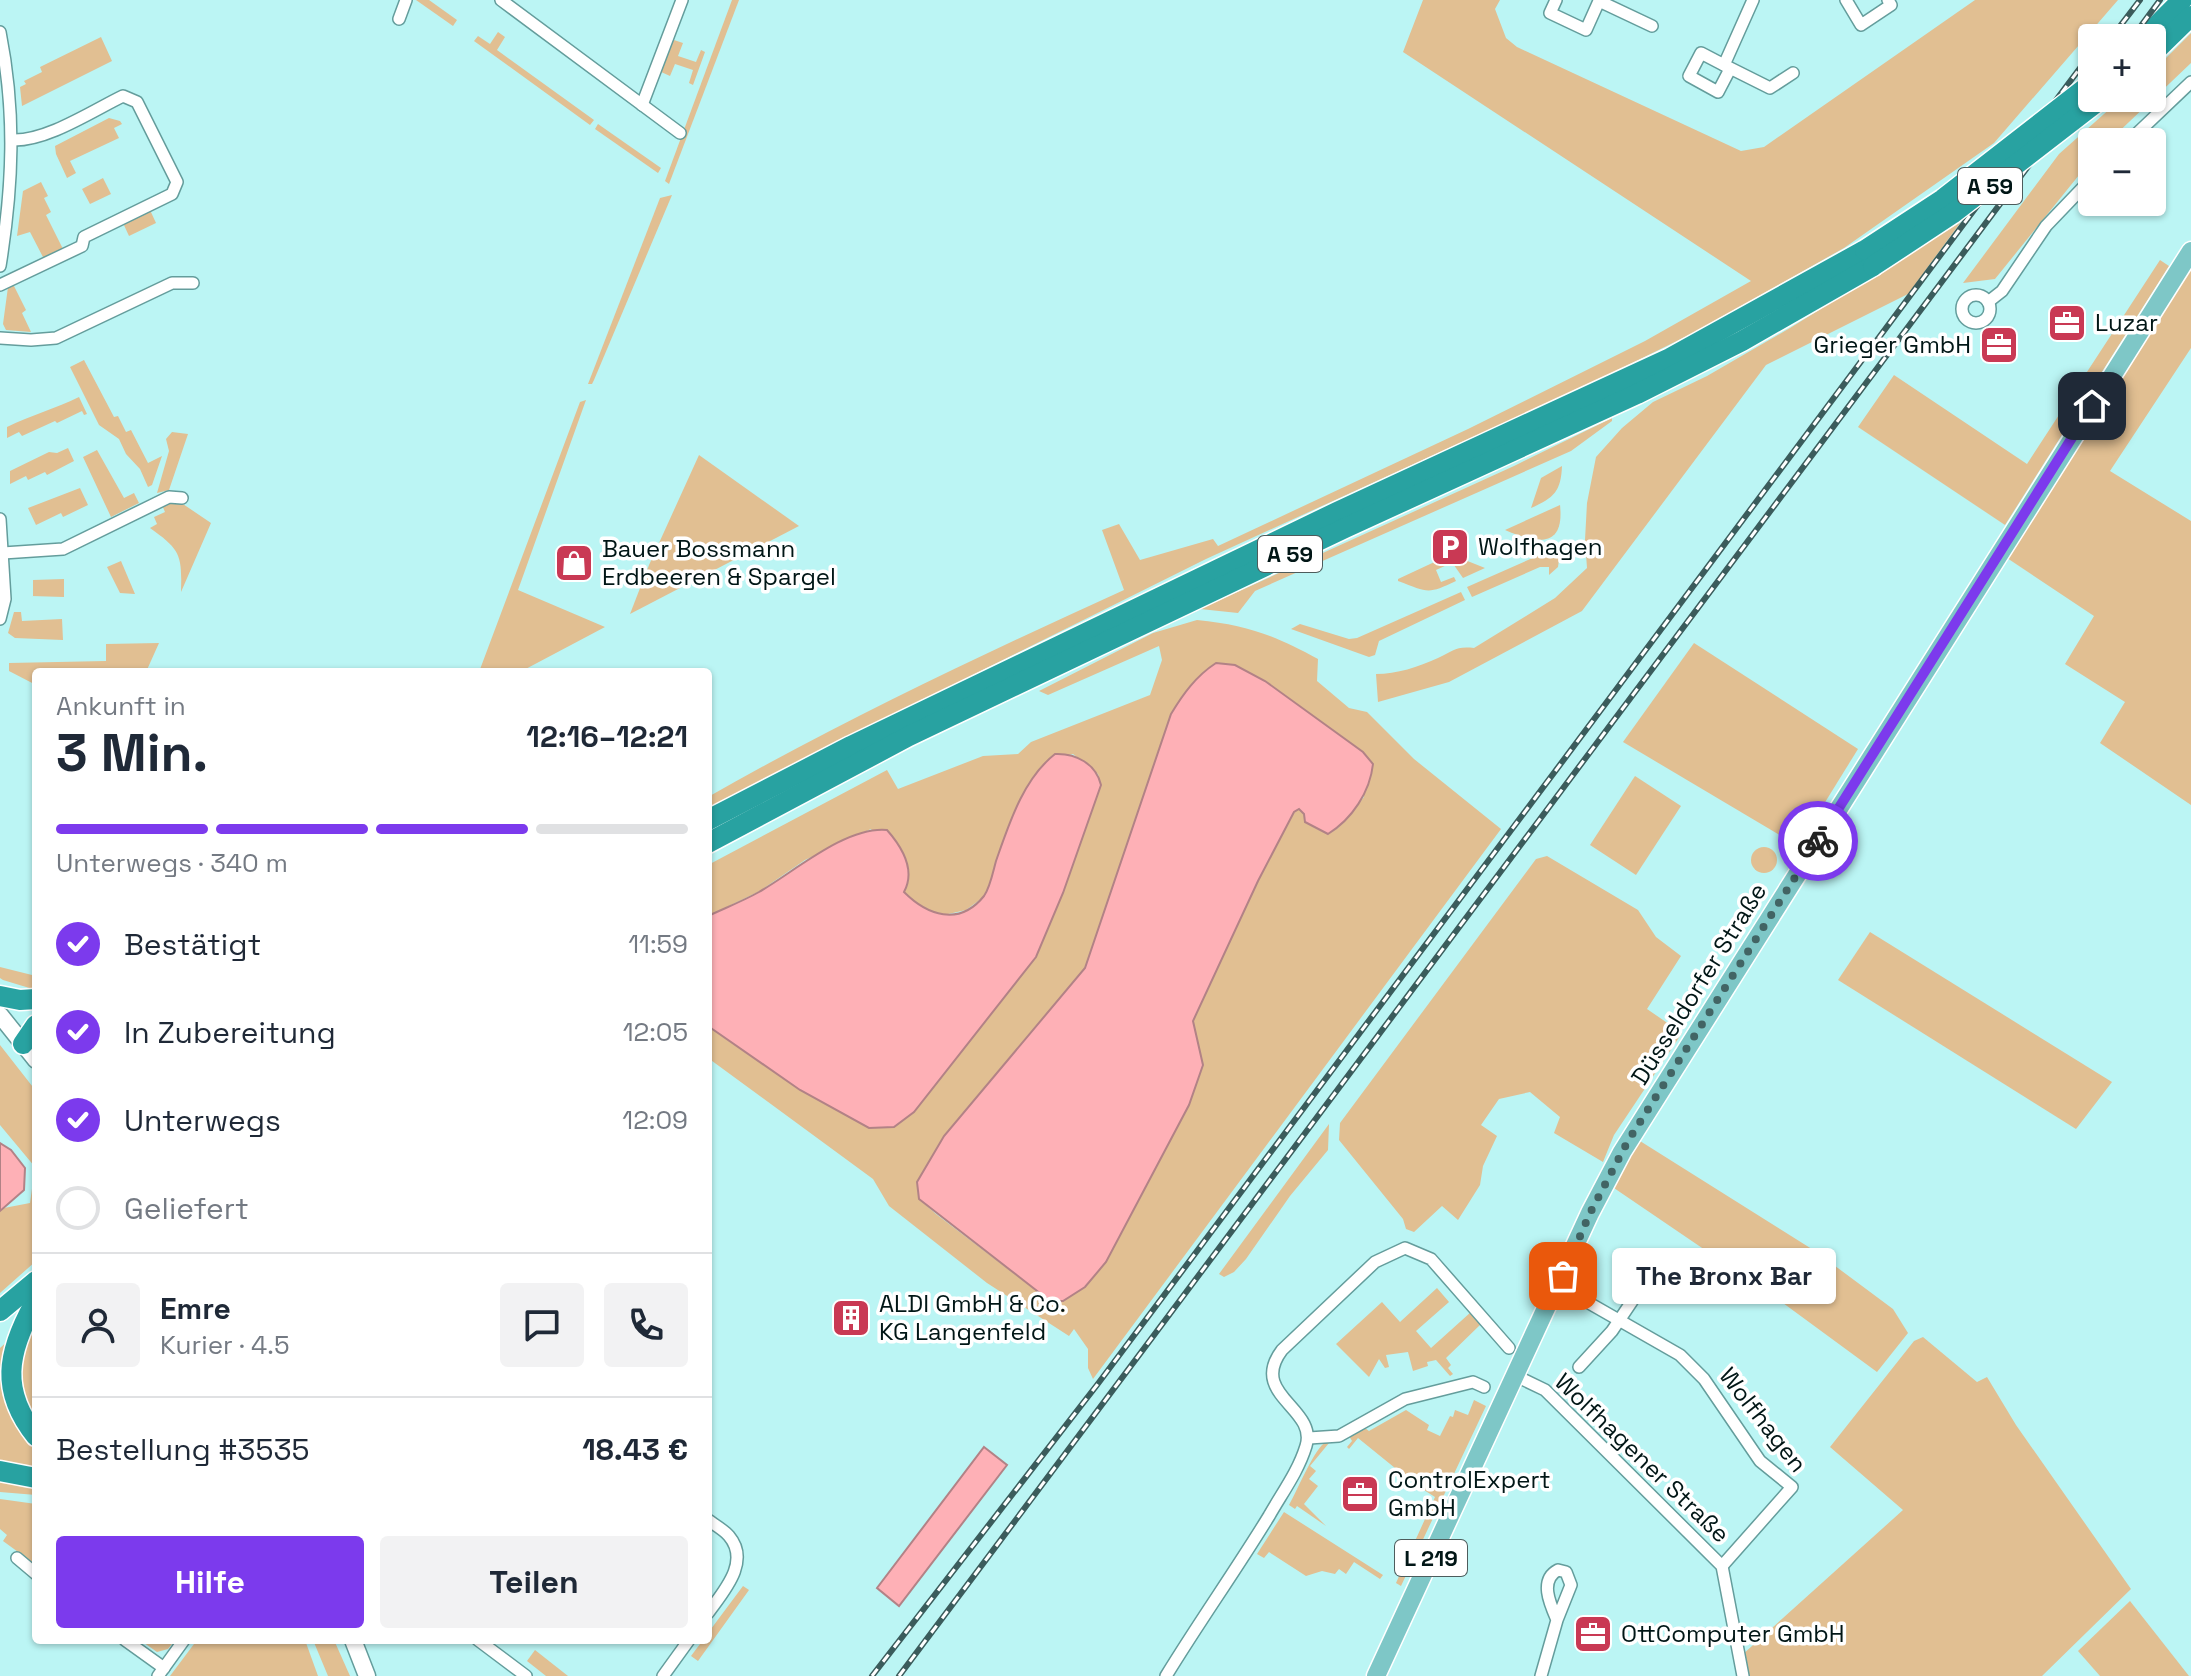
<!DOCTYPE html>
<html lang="de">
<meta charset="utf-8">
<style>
body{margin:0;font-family:"Space Grotesk",sans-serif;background:#f2f2f3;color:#1f2937;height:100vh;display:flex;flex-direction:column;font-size:30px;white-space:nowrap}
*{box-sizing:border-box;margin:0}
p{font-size:26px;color:#747a83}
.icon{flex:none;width:44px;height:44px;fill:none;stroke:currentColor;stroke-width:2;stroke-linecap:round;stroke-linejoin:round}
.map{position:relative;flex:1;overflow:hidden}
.drawer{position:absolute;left:32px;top:668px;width:680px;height:976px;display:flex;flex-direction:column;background:#fff;border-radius:8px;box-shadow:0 2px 6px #0004}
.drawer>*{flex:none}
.buttons{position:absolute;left:2078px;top:24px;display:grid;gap:16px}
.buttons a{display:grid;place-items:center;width:88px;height:88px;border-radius:8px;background:#fff;box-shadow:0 2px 6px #0004;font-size:40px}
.pin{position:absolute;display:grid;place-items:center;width:68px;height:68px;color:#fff;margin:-34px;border-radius:16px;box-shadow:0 4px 12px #0006}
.courier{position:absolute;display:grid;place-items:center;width:80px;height:80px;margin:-40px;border:6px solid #7c3aed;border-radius:50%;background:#fff;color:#222;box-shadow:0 2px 10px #0007}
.bubble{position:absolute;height:56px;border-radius:8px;background:#fff;box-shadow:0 2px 6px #0004;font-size:26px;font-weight:700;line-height:56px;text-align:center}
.summary em{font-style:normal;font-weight:700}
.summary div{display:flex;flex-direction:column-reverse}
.summary{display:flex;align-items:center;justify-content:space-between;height:136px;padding:0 24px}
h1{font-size:52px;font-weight:700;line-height:60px}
.bar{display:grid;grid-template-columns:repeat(4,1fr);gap:12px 8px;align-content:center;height:96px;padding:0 24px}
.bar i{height:10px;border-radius:6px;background:#e0e1e3}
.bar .selected{background:#7c3aed}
.bar p{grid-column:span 4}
.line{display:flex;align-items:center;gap:20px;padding:0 24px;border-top:2px solid #e0e1e3}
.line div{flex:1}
.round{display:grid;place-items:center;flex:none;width:84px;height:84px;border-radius:8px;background:#f2f2f3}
ol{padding:0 24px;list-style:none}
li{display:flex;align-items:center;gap:24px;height:88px}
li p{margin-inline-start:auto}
li .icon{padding:8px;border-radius:50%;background:#7c3aed;color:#fff;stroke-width:4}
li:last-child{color:#747a83}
li i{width:44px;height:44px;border:4px solid #e0e1e3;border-radius:50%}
.primary-button{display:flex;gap:16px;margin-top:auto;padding:16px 24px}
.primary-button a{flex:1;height:92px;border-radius:8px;background:#7c3aed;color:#fff;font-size:32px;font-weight:700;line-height:92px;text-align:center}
.primary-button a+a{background:#f2f2f3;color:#1f2937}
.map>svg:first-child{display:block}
.green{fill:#e1bf92;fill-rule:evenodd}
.water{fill:#feb0b6;stroke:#b28286;stroke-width:2}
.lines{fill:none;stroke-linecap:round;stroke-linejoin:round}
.minor-casing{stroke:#649d9c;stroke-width:14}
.secondary-casing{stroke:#649d9c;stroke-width:19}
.primary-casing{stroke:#fff;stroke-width:21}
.motorway-casing{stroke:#fff;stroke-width:23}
.minor{stroke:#fff;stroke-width:11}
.secondary{stroke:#fff;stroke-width:16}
.primary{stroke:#7ec7c7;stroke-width:18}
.motorway{stroke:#28a2a1;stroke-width:20}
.rail-casing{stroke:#3b5c5c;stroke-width:6}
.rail{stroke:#fff;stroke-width:3;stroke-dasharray:9;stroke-linecap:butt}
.motorway-bridge-casing{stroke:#fff;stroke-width:23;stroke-linecap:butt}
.motorway-bridge{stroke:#28a2a1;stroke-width:20}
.done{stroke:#426464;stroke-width:8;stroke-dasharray:0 14.4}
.route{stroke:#7c3aed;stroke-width:10}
.labels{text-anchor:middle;stroke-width:7;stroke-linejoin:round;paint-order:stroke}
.shield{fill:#fff;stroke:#4d5c5c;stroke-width:2}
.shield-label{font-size:22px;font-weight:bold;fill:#011616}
.poi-label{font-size:24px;fill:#011616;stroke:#fff;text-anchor:start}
.street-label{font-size:24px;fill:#011616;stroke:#fff}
</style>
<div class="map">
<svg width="2191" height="1676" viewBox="0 0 2191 1676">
<rect width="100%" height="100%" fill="#bbf5f4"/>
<!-- green -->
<g class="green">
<polygon points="416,0 429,0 457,20 453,26"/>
<polygon points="732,0 739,0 669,184 665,181"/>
<path d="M1423 0H1500L1495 9 1506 38 1517 47 1741 151 1764 147 1975 0H2118L1994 143 1844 248 1693 333 1602 378 1206 559 770 776 708 810V797C843 720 983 654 1124 590L1102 530 1119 524 1140 560 1213 539 1218 546 1468 429 1645 341 1751 281 1403 52Z"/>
<polygon points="498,32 505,37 497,50 594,120 590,125 474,41 478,36 490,44"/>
<polygon points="2191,33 2191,63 2108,142 2092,142 2092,159 1995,279 1963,283 2059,154 2122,98 2152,98 2152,72"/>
<polygon points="101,37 112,61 22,106 20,87 26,84 24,81 42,72 40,67"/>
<polygon points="674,40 683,43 678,56 696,62 701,50 705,52 693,85 689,83 693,70 675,64 670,76 659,71 671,41"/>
<polygon points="109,118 120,121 122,124 114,128 119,138 70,161 76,173 67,178 56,154 55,146"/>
<polygon points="598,124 661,168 658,173 595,129"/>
<polygon points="103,178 111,194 90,204 82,189"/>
<polygon points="41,182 48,196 44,198 51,212 46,215 63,249 44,259 30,232 17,236 23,191"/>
<polygon points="672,195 594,380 592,384 588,384 660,198"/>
<polygon points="150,210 156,223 129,236 123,223"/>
<path d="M1961 222 1908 294 1766 365 1582 611 1449 682 1378 702 1376 674C1397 674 1418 667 1438 658 1454 651 1455 646 1474 648L1555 598 1587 568 1585 540 1587 503 1596 457 1622 428 1653 402 1707 376 1790 328Z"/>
<polygon points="2160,260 2169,266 2005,525 1858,427 1894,375 2027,464"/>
<polygon points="2191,266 2191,348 2110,471 2191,521 2191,805 2100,743 2125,702 2065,664 2094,616 2007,558"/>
<polygon points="13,284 26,310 22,313 31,332 6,330 3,324 8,287"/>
<polygon points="84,360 114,417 118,416 126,432 131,430 148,463 162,456 152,485 148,487 140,469 126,454 119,439 99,425 70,367"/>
<path d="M79 397 87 414 84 415 82 411 57 423 55 421 22 436 19 432 7 438V427C31 415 55 409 79 397Z"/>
<polygon points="586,400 518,590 605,627 520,672 479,672 580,402"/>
<polygon points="1612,418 1612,421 1571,451 1255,591 1238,613 1200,609 1514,466"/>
<polygon points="172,432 188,434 169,490 157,493 169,451 166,439"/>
<polygon points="68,448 74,461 47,475 45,472 28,480 26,476 10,484 10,471 49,452 57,453"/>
<polygon points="97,450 124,498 134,493 139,503 111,517 83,457"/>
<polygon points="699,455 799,526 630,614 649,565"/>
<path d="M1562 466C1561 491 1554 498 1531 508L1541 478Z"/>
<polygon points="80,488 88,505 63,517 61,513 36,525 28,508"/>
<path d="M180 502 211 523 181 592C182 555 181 550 150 528L157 524 154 517 165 512 162 505Z"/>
<path d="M1560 505C1565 551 1533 542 1505 530Z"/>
<polygon points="1553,549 1560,553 1558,567 1549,575 1549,567 1540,567 1472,597 1467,587"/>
<path d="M1443 558 1447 565 1436 570 1441 582 1454 577 1456 581C1427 595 1428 592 1398 581V579Z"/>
<polygon points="1449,558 1460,558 1485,568 1463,578"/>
<polygon points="121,561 135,594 120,593 107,567"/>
<polygon points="64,579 64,597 31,596 33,596 33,580"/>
<polygon points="1461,592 1465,600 1379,641 1375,655 1369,657 1291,629 1300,624 1349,639 1357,638"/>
<polygon points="14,612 21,612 22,621 62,619 63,640 15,638 8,633"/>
<path d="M1197 620C1247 625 1274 635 1318 659L1317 681 1349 708 1367 712 1414 759 1501 829 1093 1379 1088 1368V1349L1074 1329 1069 1336 987 1283 889 1206 873 1179 708 1058V1026L800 1090 869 1128 1083 837 1101 785 1098 774 1073 754 1048 760 1021 797 985 896 966 910 944 915 924 911 904 892 871 829 805 860 760 891 708 916V865L887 770 898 789 983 756 1018 754 1031 742 1150 695 1162 660 1159 646 1048 695 1039 691 1153 633ZM1235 665 1265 681 1363 752 1364 797 1338 828 1328 834 1317 829 1299 809 1294 812 1258 881 1193 1021 1203 1065 1189 1105 1106 1262 1050 1301 936 1214 919 1199 917 1182 944 1136 1085 968 1171 714Z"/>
<polygon points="159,643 146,672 36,672 36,685 9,671 9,663 106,661 106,644"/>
<polygon points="1694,643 1858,749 1798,846 1623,742"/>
<polygon points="1635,776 1681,806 1636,875 1590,845"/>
<circle cx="1764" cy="860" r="13"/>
<polygon points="1547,856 1638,910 1656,937 1681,956 1647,1009 1682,1033 1614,1135 1603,1162 1554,1133 1560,1117 1530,1092 1499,1099 1481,1125 1497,1136 1483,1166 1480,1185 1458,1220 1442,1206 1414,1232 1406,1229 1403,1219 1339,1140 1340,1123 1536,859"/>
<polygon points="1870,932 2112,1082 2076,1129 1838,980"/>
<polygon points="0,967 36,976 36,990 3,980 0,978"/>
<polygon points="0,1045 36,1091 36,1261 0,1293 0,1211 4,1208 30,1203 35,1167 0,1125"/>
<polygon points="1329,1124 1328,1150 1290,1196 1246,1259 1234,1272 1224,1277 1219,1274"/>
<polygon points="1640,1141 1815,1251 1893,1309 1908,1333 1877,1372 1783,1303 1611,1186"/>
<polygon points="1437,1288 1449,1302 1416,1331 1431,1348 1471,1312 1481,1324 1446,1358 1451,1365 1448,1368 1453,1374 1450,1376 1436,1360 1427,1362 1428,1366 1413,1371 1408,1352 1386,1355 1389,1367 1385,1368 1379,1359 1369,1377 1336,1344 1382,1302 1400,1322"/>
<polygon points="36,1322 36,1424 23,1410 14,1365"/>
<polygon points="1923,1337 1977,1382 1987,1377 2016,1425 2131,1589 2042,1676 1748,1676 1742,1655 1903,1510 1830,1447 1914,1341"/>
<polygon points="10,1339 36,1440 36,1474 0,1468 0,1348"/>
<polygon points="1474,1400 1486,1406 1401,1586 1396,1583 1435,1497 1416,1485 1358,1438 1349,1449 1347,1447 1352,1441 1348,1434 1362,1426 1369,1431 1406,1410 1429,1425 1427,1430 1440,1436 1450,1416 1453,1417 1455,1410 1468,1415"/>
<path d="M1326 1442 1329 1443 1310 1466 1316 1471 1309 1479 1318 1486 1304 1504 1326 1526 1297 1506 1295 1509 1289 1505C1297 1491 1315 1447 1326 1442Z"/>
<polygon points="0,1477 36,1483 36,1495 0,1492"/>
<polygon points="0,1499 36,1504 36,1565 3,1541 7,1535 0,1529"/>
<polygon points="1284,1512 1383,1575 1380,1579 1354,1562 1346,1574 1339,1569 1335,1574 1322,1571 1306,1576 1269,1552 1264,1558 1257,1554"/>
<polygon points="743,1586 749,1590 698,1661 691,1656 703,1640 708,1640 708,1633"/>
<polygon points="2130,1601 2189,1676 2100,1676 2078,1651"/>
<polygon points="140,1640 175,1640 168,1649 157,1652"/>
<polygon points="197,1640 305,1640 318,1676 170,1676"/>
<polygon points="313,1640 334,1640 350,1676 328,1676"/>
<polygon points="535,1650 568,1676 546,1676 527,1661"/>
</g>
<!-- water -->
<g class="water">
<path d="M1216 663 1235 665 1265 681 1363 752 1373 764C1370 792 1352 819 1328 834L1305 822 1304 814 1299 809 1294 812 1258 881 1193 1021 1203 1065 1189 1105 1106 1262 1085 1287 1063 1301H1050L919 1199 917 1182 944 1136 1085 968 1171 714C1183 694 1196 676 1216 663Z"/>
<path d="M1055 754C1076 753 1096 764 1101 785L1063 893 1036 957 914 1112 894 1127 869 1128 800 1090 708 1026V916C725 908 743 901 759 892 794 872 846 826 887 830 902 847 916 870 904 892 927 915 959 927 984 896 990 888 993 872 996 861 1009 824 1023 779 1055 754Z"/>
<polygon points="0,1143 11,1150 25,1168 24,1190 0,1211"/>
<polygon points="984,1447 1007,1465 899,1606 877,1588"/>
</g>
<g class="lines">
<!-- minor casing -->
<g class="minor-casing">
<g id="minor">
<polyline points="501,0 680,133"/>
<polyline points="1556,0 1550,13 1586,30 1599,1 1652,26"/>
<polyline points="1753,0 1724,65 1770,88 1793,73"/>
<polyline points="1846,0 1861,25 1891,5 1888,0"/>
<polyline points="399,19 406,0"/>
<path d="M0 32C16 113 13 185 0 266"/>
<polyline points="1724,65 1701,53 1689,76 1718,92 1730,69"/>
<polyline points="642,105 682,0"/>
<polyline points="2128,142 2191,82"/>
<path d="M0 285 82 246 84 237 172 194 177 182 137 102 123 96C92 111 47 141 13 140"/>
<circle cx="1976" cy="309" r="14"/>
<polyline points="1988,302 2002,291 2046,226 2092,178"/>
<polyline points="0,338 31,340 56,338 172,283 193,283"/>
<polyline points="0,519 5,599 0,619"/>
<polyline points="3,553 63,549 169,497 182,498"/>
<polyline points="1568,1291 1680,1355 1704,1379 1760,1461 1792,1487 1722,1566"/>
<polyline points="1579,1367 1612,1331 1659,1261"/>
<polyline points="1516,1376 1545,1390 1722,1566 1743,1676"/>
<polyline points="1309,1438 1339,1436 1405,1399 1473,1382 1484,1387"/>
<path d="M708 1520C715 1525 724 1530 729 1536 751 1562 723 1592 708 1613"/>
<polyline points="17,1558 36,1574"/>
<polyline points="125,1640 164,1668"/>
<polyline points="478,1640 526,1676"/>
<polyline points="158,1676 184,1640"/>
<polyline points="663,1676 689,1640"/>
<path d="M1166 1676C1199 1622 1236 1570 1269 1516 1282 1493 1298 1472 1306 1446 1318 1408 1248 1395 1282 1350L1375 1262 1405 1248 1431 1259 1509 1348"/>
<path d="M1541 1676 1557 1620 1571 1585 1566 1572 1558 1570C1539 1580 1550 1604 1557 1620"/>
</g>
</g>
<!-- secondary casing -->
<g class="secondary-casing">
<g id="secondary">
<polyline points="0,1015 36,1060"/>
<polyline points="353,1640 367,1676"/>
</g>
</g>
<!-- primary casing -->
<g class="primary-casing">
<polyline id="primary" points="1376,1676 1590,1213 1622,1152 2191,251"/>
</g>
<!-- motorway casing -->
<g class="motorway-casing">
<g id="motorway">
<polyline points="2144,38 2182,0"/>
<polyline points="2152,54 2191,16"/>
<polyline points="708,820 851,746 1337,512 1670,358 1865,250"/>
<polyline points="708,843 909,736 1345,528 1637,394 1742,341 1873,266"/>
<polyline points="0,996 20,1000 36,999"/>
<polyline points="23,1044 36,1025"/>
<path d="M34 1304C7 1353 0 1391 36 1436"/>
<polyline points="0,1311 36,1281"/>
<polyline points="0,1471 36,1478"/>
</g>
</g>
<!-- minor -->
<use href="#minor" class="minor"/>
<!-- secondary -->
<use href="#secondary" class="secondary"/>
<!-- primary -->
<use href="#primary" class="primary"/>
<!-- motorway -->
<use href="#motorway" class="motorway"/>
<!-- rail casing -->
<g class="rail-casing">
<g id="rail">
<polyline points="2111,38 2140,0"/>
<polyline points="2132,38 2160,0"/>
<polyline points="872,1676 1097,1385 2092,52"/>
<polyline points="899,1676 2092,81"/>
</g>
</g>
<!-- rail -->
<use href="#rail" class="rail"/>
<!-- motorway-bridge casing -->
<g class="motorway-bridge-casing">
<g id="motorway-bridge">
<polyline points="1865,250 1943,199 2092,83"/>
<polyline points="1873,266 1952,214 2102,98"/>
</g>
</g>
<!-- motorway-bridge -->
<use href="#motorway-bridge" class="motorway-bridge"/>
</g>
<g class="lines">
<!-- done -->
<polyline class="done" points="1563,1276 1590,1213 1628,1141 1818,841"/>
<!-- route -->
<polyline class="route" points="1818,841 2092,406"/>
</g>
<!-- icons -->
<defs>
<g id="office-square" transform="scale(2)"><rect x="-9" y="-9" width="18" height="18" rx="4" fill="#c93954" stroke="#fff"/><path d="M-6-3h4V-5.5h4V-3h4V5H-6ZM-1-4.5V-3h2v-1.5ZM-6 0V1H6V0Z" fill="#fff"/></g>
<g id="parking-square" transform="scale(2)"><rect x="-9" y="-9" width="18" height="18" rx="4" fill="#c93954" stroke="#fff"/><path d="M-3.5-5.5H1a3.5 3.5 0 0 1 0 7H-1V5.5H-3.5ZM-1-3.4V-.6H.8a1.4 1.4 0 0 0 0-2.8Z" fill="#fff"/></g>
<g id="shop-square" transform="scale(2)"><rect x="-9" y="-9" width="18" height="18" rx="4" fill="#c93954" stroke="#fff"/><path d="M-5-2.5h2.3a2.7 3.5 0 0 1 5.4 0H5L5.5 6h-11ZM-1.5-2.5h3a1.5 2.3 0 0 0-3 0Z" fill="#fff"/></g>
<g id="building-square" transform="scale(2)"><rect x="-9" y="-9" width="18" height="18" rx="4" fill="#c93954" stroke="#fff"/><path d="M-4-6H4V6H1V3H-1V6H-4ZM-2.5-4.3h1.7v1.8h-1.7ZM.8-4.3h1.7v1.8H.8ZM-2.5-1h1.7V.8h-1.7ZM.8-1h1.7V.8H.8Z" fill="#fff"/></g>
</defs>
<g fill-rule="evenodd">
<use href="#office-square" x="2067" y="323"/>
<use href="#office-square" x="1999" y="345"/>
<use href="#parking-square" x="1450" y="547"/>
<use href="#shop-square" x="574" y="563"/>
<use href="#building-square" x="851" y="1318"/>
<use href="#office-square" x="1360" y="1494"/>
<use href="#office-square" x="1593" y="1634"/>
</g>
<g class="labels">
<!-- shield labels -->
<g class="shield">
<rect x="1958" y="168" width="64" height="36" rx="6"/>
<rect x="1258" y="536" width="64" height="36" rx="6"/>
<rect x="1395" y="1540" width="72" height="36" rx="6"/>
</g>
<g class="shield-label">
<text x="1990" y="194">A 59</text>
<text x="1290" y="562">A 59</text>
<text x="1431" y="1566">L 219</text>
</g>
<!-- poi labels -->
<g class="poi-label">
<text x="2095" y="331">Luzar</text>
<text x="1971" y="353" text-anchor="end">Grieger GmbH</text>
<text x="1478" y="555">Wolfhagen</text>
<text x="602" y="557">Bauer Bossmann<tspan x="602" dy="28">Erdbeeren &amp; Spargel</tspan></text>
<text x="879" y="1312">ALDI GmbH &amp; Co.<tspan x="879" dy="28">KG Langenfeld</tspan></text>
<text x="1388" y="1488">ControlExpert<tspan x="1388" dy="28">GmbH</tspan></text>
<text x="1621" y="1642">OttComputer GmbH</text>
</g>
<!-- street labels -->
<g class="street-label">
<text transform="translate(1699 984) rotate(-58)" y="8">Düsseldorfer Straße</text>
<text transform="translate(1763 1420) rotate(52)" y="8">Wolfhagen</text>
<text transform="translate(1642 1458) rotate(44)" y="8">Wolfhagener Straße</text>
</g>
</g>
</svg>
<div class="buttons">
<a>+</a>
<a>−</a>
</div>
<div class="pin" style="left:1563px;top:1276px;background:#ea580c"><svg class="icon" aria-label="bag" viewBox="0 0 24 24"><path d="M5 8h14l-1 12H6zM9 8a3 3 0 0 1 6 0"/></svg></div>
<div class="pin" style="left:2092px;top:406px;background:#1f2937"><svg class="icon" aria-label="home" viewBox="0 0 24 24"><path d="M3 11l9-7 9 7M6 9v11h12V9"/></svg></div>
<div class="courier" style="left:1818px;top:841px"><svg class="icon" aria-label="bike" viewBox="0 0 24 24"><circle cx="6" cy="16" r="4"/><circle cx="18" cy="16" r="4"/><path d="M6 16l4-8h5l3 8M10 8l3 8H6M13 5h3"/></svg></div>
<div class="bubble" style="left:1612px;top:1248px;width:224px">The Bronx Bar</div>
<section class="drawer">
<div class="summary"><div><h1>3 Min.</h1><p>Ankunft in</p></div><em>12:16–12:21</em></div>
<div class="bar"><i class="selected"></i><i class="selected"></i><i class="selected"></i><i></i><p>Unterwegs · 340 m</p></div>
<ol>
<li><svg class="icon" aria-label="check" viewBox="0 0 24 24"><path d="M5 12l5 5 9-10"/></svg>Bestätigt<p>11:59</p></li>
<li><svg class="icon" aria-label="check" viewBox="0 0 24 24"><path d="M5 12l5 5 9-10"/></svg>In Zubereitung<p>12:05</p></li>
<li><svg class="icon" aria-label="check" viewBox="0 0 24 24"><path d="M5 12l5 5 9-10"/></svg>Unterwegs<p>12:09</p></li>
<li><i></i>Geliefert</li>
</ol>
<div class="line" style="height:144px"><a class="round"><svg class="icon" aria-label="person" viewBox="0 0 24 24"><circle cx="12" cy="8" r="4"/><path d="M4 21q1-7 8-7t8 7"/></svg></a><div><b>Emre</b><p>Kurier · 4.5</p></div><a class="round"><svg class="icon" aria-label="chat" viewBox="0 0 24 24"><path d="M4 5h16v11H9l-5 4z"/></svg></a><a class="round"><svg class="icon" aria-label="phone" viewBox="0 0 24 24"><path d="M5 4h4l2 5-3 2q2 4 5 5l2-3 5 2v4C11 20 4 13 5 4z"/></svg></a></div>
<div class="line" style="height:104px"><div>Bestellung #3535</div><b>18.43 €</b></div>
<div class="primary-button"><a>Hilfe</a><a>Teilen</a></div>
</section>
</div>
